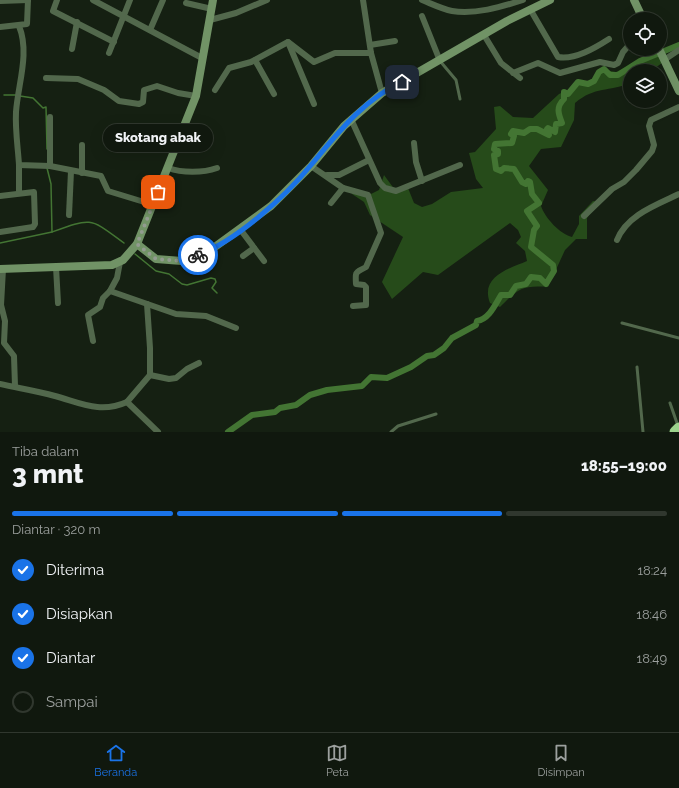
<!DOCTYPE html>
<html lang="id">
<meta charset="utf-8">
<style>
body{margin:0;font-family:Raleway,sans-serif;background:#192117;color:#f1f3f6;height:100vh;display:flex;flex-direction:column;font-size:15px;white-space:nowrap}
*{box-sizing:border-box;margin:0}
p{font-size:13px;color:#9ca09e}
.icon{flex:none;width:22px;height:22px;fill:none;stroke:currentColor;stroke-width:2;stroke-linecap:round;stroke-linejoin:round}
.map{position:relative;height:432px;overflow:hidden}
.details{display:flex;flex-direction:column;background:#10180e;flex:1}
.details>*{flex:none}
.tools{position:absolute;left:623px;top:12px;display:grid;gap:8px}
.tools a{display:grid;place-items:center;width:44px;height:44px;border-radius:50%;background:#10180e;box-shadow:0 4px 16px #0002,0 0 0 1px #30372e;font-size:20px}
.pin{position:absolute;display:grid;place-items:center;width:34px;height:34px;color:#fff;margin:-17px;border-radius:8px;box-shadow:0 2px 6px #0006}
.courier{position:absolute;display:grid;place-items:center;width:40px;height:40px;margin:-20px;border:3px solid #1a73e8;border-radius:50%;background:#fff;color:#222;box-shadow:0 1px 5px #0007}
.bubble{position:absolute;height:28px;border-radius:14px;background:#10180e;box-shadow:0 4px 16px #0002,0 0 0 1px #30372e;font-size:13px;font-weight:800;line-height:28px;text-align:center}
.head em{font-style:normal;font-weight:800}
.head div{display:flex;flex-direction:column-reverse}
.head{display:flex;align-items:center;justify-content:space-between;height:68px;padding:0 12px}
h1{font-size:26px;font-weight:800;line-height:30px}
.bar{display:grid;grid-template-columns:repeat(4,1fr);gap:6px 4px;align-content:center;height:48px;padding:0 12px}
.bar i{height:5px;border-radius:3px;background:#30372e}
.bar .on{background:#1a73e8}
.bar p{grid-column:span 4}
ol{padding:0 12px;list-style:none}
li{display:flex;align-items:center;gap:12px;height:44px}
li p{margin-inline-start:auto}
li .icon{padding:4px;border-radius:50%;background:#1a73e8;color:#fff;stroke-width:4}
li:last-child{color:#9ca09e}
li i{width:22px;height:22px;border:2px solid #30372e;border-radius:50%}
.dock{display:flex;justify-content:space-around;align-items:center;height:56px;border-top:1px solid #30372e;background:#10180e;font-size:11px;color:#9ca09e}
.dock a{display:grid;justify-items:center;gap:2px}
.dock .on{color:#1a73e8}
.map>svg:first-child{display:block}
.green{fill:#264b1a}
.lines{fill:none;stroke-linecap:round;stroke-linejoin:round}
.stream{stroke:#437533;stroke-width:1.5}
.canal{stroke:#437533;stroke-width:6}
.lane{stroke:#52684c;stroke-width:3}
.street{stroke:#52684c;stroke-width:6}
.secondary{stroke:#719366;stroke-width:8}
.highway{stroke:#9dd38d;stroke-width:11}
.done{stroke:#929b90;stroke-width:4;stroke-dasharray:0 7.2}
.route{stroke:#1a73e8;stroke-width:5}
</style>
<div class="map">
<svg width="679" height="432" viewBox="0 0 679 432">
<rect width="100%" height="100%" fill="#152012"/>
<!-- green -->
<path class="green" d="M662 49 666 60 651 71H630V83C609 92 595 86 575 103L574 120 561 147 541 149 529 166 548 190 541 206C545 218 560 234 572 237L579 224V216L593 201 599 202 587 218V239H576L565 250 548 287C522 285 518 289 500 307L490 303C480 277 508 269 527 261L525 251 516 243 521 237 518 230 510 223 438 275 423 272 392 299 382 282 403 237 370 215 364 202 352 194 350 188 371 194 379 190 384 175 395 190 408 188 414 203 422 207 432 204 451 192 483 188 476 179 469 153 475 152 496 129 494 107 500 106 513 117 533 118 559 94 598 77 600 69 616 72Z"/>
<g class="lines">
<!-- stream -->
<g class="stream">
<polyline points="4,95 17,95"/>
<polyline points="20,96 33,98 43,108 46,107 47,149"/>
<path d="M47 168 51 184 52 232C93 217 90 218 124 243"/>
<polyline points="0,243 52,232"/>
<polyline points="135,254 156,271 169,274 182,284 187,285 211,278 215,279 216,282 212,288 217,293"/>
</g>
<!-- canal -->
<path class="canal" d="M228 432 252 415 275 412 280 408 296 405 310 395 327 390 362 386 371 377 387 378 411 367 427 356 434 355 444 348 452 338 476 325 477 321C489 319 495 305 501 295H510L516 286 526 284 531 277 540 278 546 284 554 271 553 265 531 247 534 230 537 226 527 211 539 203 532 194 530 182 528 181 526 184 522 182 514 169 504 168 501 171 496 169 494 155 498 154V151L494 149 495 144 512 143 514 136 511 134 513 131 524 133 530 129H537L549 135 547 129 548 128 555 132 556 124 562 123C558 113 556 107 564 99V92L568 94 578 82 588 84 594 81 599 72 604 69 610 75H618L640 61 679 45"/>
<!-- lane -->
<g class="lane">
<polyline points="440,61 456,80 460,99"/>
<polyline points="622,323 679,338"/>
<polyline points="637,367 643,432"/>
<polyline points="670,403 678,426"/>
<polyline points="391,432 398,426 436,414"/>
</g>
<!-- street -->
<g class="street">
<polyline points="57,0 53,11 114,42"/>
<polyline points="93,0 202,58"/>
<polyline points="363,0 371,53 382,93"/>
<path d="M422 0C432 4 442 9 452 11 474 15 501 7 523 0"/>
<polyline points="0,1 28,0"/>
<polyline points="186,3 212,9"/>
<path d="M530 9 558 57C575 60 595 48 609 39"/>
<polyline points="422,16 440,61"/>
<polyline points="210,20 236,13 267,0"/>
<path d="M19 26C30 53 18 84 16 112 15 130 18 148 19 165L50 166"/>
<polyline points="0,27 27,24 28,0"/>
<polyline points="150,30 163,0"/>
<polyline points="484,35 501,63 520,78"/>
<polyline points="288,42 314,104"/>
<polyline points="370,45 395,41"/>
<polyline points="72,49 77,22"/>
<polyline points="109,53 130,0"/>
<polyline points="255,60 274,94"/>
<polyline points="664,60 679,50"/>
<polyline points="513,73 538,63 560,73 600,62 614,65 618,63 623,52 630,44"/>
<polyline points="46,78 78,79 104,90 119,101 139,104 143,102 144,90 157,86 178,93 196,96"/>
<polyline points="215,90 229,68 251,62 288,42 314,62 335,53 371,53"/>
<polyline points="50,117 50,166 101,176 108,191 154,205"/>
<polyline points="351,119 380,183 385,188 396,191 460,165"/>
<polyline points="414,143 416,162 422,181"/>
<polyline points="82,145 82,173"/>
<polyline points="19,165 19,193"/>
<polyline points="311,166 343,188 331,203"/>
<path d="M168 168C182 173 203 173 217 168"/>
<polyline points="327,175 339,175 369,160"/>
<path d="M343 188 368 195 381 233 366 267C356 273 355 270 356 284L364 285 366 287V305L353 306"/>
<polyline points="0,196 34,192 35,224 33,227 0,232"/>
<polyline points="69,215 71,171"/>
<polyline points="584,216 612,189 624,182 636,170 652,151 654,145 649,126 651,120 679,107"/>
<polyline points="240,229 264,261"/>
<path d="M617 240C627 215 656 205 679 194"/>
<polyline points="243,256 254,248"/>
<polyline points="120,262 117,278 110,291 176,314 206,316 236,328"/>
<polyline points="56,267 58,303"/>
<polyline points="3,269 1,305 5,321 4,343 14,356 15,386"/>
<polyline points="93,341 88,315 100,307 103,298 110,291"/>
<polyline points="150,375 169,379 176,378 187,369 199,363"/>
<path d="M0 384C18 388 37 391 55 396 81 403 100 414 127 402L158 432"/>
<polyline points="127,402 150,375 150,348 147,304"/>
</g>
<!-- secondary -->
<g class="secondary">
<polyline points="634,0 643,19"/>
<polyline points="659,49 679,91"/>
<polyline points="137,244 156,259 182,261 212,249 271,206 311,166 344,126 382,93 507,21 550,0"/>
<polyline points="0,269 112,265 123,260 137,244 196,96 213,0"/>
</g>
<!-- highway -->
<polyline class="highway" points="675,432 679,428"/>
</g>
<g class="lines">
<!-- done -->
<polyline class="done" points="158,192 137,244 156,259 182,261 198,255"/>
<!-- route -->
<path class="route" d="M198 255C236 241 285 197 311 165 337 134 364 99 402 82"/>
</g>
</svg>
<div class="tools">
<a><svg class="icon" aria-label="locate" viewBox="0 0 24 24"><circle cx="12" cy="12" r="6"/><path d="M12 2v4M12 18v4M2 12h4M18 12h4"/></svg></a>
<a><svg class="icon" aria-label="layers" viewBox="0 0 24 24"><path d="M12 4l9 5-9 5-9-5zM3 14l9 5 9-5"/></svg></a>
</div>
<div class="pin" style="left:158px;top:192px;background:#ea580c"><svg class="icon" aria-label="bag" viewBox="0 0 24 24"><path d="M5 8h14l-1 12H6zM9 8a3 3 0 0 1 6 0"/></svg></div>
<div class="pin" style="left:402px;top:82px;background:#1f2937"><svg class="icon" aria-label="home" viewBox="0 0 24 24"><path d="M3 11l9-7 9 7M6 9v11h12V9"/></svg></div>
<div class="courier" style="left:198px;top:255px"><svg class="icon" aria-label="bike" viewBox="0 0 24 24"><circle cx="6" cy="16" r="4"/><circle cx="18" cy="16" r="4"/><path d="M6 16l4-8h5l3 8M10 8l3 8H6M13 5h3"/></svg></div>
<div class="bubble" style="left:103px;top:124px;width:110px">Skotang abak</div>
</div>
<section class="details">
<div class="head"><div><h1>3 mnt</h1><p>Tiba dalam</p></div><em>18:55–19:00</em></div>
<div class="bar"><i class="on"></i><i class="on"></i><i class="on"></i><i></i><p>Diantar · 320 m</p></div>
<ol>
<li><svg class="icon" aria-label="check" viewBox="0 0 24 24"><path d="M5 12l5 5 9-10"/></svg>Diterima<p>18:24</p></li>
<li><svg class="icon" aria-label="check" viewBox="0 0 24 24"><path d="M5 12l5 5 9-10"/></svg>Disiapkan<p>18:46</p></li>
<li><svg class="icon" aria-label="check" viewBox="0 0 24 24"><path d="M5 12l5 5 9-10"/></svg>Diantar<p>18:49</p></li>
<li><i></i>Sampai</li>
</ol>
</section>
<nav class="dock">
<a class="on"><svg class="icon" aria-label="home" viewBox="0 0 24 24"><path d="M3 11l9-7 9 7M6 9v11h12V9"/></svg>Beranda</a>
<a><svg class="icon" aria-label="map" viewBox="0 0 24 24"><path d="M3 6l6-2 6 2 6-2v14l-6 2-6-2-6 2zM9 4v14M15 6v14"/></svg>Peta</a>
<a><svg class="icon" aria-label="saved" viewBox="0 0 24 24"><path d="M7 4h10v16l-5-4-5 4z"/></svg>Disimpan</a>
</nav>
